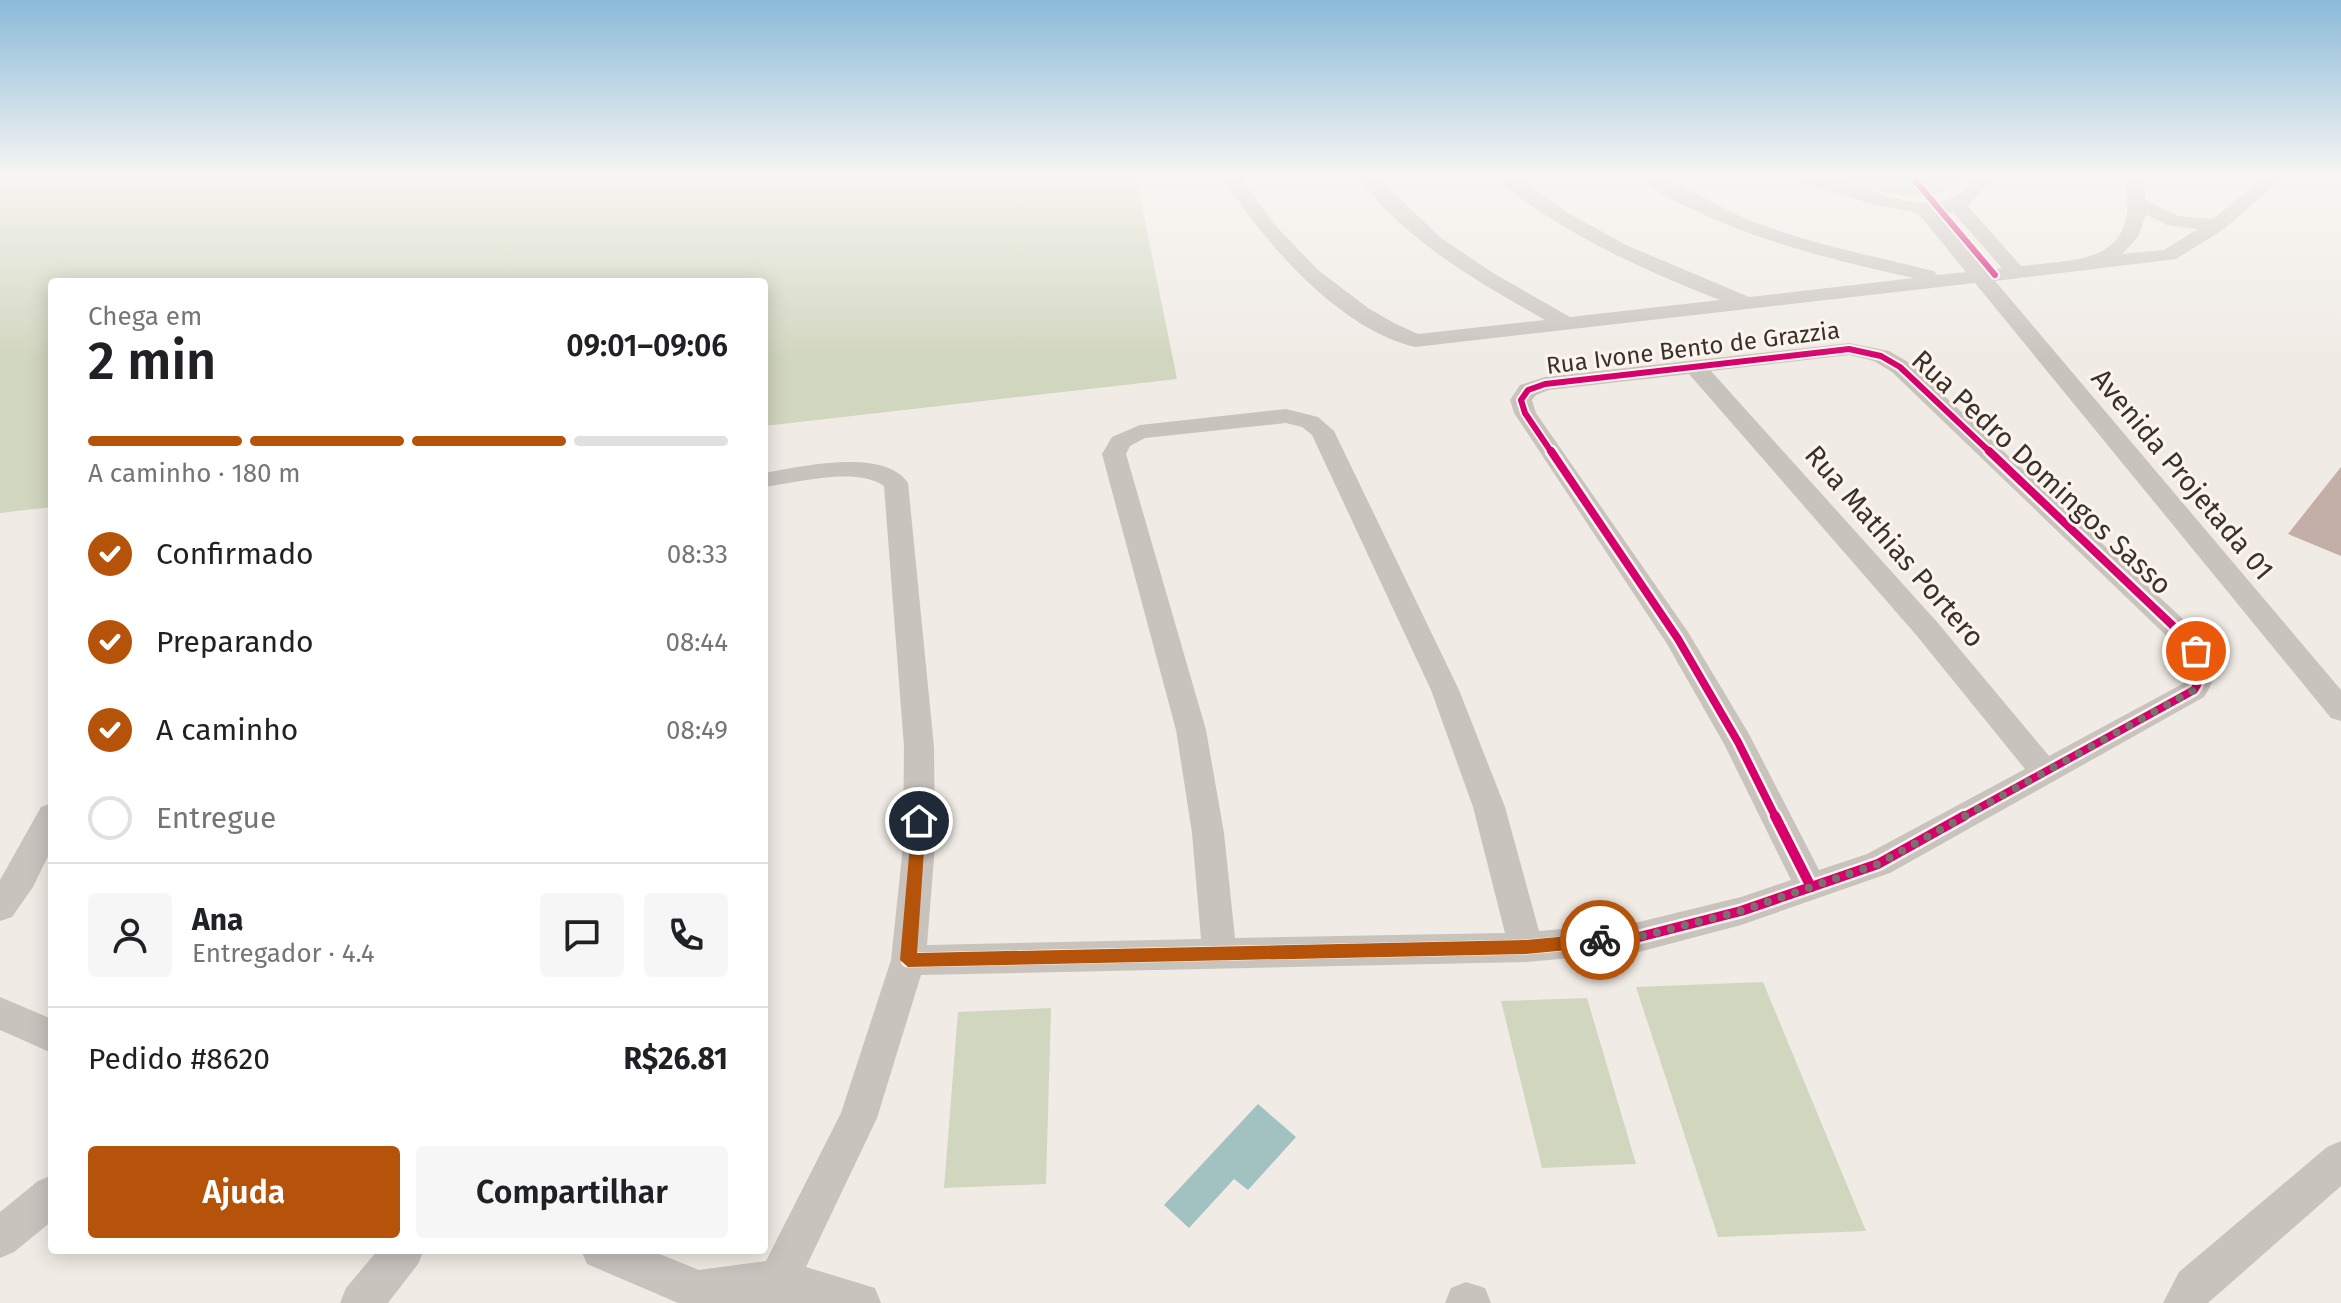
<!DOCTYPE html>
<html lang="pt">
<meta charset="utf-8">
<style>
body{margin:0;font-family:"Fira Sans",sans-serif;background:#f6f6f6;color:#202124;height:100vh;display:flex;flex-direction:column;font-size:30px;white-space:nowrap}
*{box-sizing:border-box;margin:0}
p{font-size:26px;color:#757577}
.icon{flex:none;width:44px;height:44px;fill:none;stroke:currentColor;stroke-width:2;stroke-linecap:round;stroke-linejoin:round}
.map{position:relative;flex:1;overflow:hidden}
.sheet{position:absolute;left:48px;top:278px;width:720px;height:976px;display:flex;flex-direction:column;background:#fff;border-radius:8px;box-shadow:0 4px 20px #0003}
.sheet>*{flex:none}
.pin{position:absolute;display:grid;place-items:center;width:68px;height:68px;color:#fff;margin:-34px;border:4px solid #fff;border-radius:50%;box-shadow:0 2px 8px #0007}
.courier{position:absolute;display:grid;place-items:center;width:80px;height:80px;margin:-40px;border:6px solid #b45309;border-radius:50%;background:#fff;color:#222;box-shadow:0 2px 10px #0007}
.summary em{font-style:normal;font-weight:600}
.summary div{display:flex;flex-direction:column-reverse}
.summary{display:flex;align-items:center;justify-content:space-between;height:136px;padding:0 40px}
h1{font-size:52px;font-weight:600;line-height:60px}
.bar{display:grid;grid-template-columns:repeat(4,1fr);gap:12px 8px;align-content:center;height:96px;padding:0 40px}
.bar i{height:10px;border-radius:6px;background:#e0e0e0}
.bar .active{background:#b45309}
.bar p{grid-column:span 4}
.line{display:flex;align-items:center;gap:20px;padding:0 40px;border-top:2px solid #e0e0e0}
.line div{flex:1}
.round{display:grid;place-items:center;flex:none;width:84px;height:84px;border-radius:8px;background:#f6f6f6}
ol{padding:0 40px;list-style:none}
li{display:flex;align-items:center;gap:24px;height:88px}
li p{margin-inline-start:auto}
li .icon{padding:8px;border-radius:50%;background:#b45309;color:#fff;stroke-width:4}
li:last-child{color:#757577}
li i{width:44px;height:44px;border:4px solid #e0e0e0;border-radius:50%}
.button{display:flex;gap:16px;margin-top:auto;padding:16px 40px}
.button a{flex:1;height:92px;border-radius:8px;background:#b45309;color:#fff;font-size:32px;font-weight:600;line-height:92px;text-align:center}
.button a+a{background:#f6f6f6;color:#202124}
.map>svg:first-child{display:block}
.green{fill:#d1d6bf}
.water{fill:#a1c2c1}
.building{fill:#c3afa7}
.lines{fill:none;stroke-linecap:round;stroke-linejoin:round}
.minor{fill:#c9c3be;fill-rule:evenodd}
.cycleway-far2-casing{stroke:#fbf5ee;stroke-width:10}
.cycleway-far1-casing{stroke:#fbf5ee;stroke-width:13}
.cycleway-casing{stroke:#fbf5ee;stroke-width:15}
.cycleway-far2{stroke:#d6006c;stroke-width:6}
.cycleway-far1{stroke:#d6006c;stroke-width:8}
.cycleway{stroke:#d6006c;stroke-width:10}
.route{fill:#b45309}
.done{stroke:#7a716c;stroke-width:8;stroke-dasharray:0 14.4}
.labels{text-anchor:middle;stroke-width:6;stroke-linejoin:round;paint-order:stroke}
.far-street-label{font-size:24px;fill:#3b302b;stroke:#fbf5ee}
.street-label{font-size:28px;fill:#3b302b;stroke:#fbf5ee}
</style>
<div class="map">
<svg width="2341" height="1303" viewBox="0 0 2341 1303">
<rect width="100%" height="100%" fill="#f0ebe5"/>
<!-- green -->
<g class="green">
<polygon points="0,177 1136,177 1177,379 764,426 764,282 52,282 52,507 0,513"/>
<path d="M1832 177H1966C1931 213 1874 191 1832 177Z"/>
<polygon points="1763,982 1866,1231 1718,1237 1636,987"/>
<polygon points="1587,998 1636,1164 1542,1168 1501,1001"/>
<polygon points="1051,1008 1046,1184 944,1188 958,1012"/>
</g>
<!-- water -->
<polygon class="water" points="1258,1104 1296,1137 1248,1190 1234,1179 1189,1228 1164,1205"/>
<!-- building -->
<polygon class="building" points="2341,467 2341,556 2288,534"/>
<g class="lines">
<!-- minor -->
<g class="minor">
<path d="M1222 177H1240L1274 224 1318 270 1368 308 1394 323 1418 334 1545 320C1477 281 1405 241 1358 177H1377L1441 238 1493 273 1570 317 1720 300C1658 276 1597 249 1541 212 1526 202 1509 191 1497 177H1518L1568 213 1626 245 1749 297 1914 278C1836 261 1759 242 1688 207 1672 199 1652 190 1640 177 1677 177 1718 209 1754 222 1813 245 1874 256 1934 271L1937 275 1966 272 1918 213 1871 204 1796 181 1793 177C1801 177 1810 176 1819 177 1868 183 1939 232 1976 177H1994L1968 206 2021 266C2085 259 2140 262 2125 177H2143L2146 200 2178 216 2213 219 2264 177H2284L2224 229 2176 259 1995 281 2341 690V721L2331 718 1975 283 1415 347C1337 328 1264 242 1222 177ZM1953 212 2002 268 1986 270 1938 214ZM2146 214 2167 225 2198 229 2164 250 2122 254 2138 237Z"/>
<path d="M1849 343 1889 351 1908 362 2200 635C2215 658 2220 673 2204 697L1890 873 1741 925 1639 952 1526 962 921 975 877 1118 806 1267 875 1288 881 1303H678L587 1264 581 1250H650L699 1270 766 1261 841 1113 891 960 903 846 904 747 884 486C856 466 796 483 764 487V473C800 467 884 447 908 483L934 747 935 846 927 945 1201 939 1192 833 1176 730 1102 454 1112 437 1140 425 1286 409 1318 417 1334 431 1459 690 1505 807 1539 931 1639 922 1741 897 1791 880 1724 744 1667 644 1514 413 1510 400 1520 385 1545 377ZM1849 355 1874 361 1892 372 2180 649 2187 666 2184 683 2049 756 1937 622 1711 371ZM1689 374 1917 636 2025 769 1867 854 1819 870 1749 734 1688 632 1536 413 1532 400 1536 395 1549 390ZM1286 423 1302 427 1312 435 1431 690 1473 807 1505 933 1235 938 1224 833 1206 730 1126 454 1130 446 1145 438Z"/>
<polygon points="52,803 52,848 33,887 12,917 0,921 0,880 41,807"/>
<polygon points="0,997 52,1019 52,1053 0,1030"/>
<polygon points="2341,1141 2341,1186 2208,1303 2163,1303 2179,1272 2327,1147"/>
<polygon points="52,1175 52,1221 14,1252 0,1258 0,1212 38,1181"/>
<polygon points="378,1250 424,1250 418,1264 388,1303 340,1303 346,1288"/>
<polygon points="1466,1282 1485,1288 1491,1303 1445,1303 1451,1288"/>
</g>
<!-- cycleway-far2 casing -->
<g class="cycleway-far2-casing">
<g id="cycleway-far2">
<polyline points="1912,177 1995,275"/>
<polyline points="1552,453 1525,413 1521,400 1528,390 1545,384 1849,349 1881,356 1900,367 1991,453"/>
</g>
</g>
<!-- cycleway-far1 casing -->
<g class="cycleway-far1-casing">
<g id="cycleway-far1">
<polyline points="1551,451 1678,639 1738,742 1776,818"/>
<path d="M1961 818 2194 690C2206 673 2201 659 2190 642L1989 451"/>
</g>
</g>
<!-- cycleway casing -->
<g class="cycleway-casing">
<g id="cycleway">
<polyline points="1775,816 1811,887"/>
<polyline points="1811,887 1878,864 1964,816"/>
<polyline points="908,960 1526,947 1639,937 1741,911 1811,887"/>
</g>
</g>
<!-- cycleway-far2 -->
<use href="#cycleway-far2" class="cycleway-far2"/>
<!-- cycleway-far1 -->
<use href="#cycleway-far1" class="cycleway-far1"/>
<!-- cycleway -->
<use href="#cycleway" class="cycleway"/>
</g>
<!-- sky -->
<linearGradient id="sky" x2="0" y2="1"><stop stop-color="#8bbad8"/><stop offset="0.49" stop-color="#f8f6f3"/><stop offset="1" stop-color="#f8f6f3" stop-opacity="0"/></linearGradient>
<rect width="2341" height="360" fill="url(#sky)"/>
<!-- route -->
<polygon class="route" points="919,815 926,821 917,953 1526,940 1600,933 1608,940 1600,947 1526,954 908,967 900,960 912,821"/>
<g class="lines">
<!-- done -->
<path class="done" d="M1600 940 1639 937 1741 911 1878 864 2194 690C2205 677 2204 665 2196 651"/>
</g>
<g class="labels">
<!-- far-street labels -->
<g class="far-street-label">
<text transform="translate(1693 348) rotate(-7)" y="8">Rua Ivone Bento de Grazzia</text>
</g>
<!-- street labels -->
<g class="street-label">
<text transform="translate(2042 472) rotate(43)" y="10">Rua Pedro Domingos Sasso</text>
<text transform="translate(2183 474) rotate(50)" y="10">Avenida Projetada 01</text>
<text transform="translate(1895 546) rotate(49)" y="10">Rua Mathias Portero</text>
</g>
</g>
</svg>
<div class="pin" style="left:2196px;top:651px;background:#ea580c"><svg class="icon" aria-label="bag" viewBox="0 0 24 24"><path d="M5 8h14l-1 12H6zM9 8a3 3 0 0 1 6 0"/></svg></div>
<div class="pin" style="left:919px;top:821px;background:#1f2937"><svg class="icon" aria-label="home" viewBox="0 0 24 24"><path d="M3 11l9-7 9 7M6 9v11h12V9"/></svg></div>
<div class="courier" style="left:1600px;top:940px"><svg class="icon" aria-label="bike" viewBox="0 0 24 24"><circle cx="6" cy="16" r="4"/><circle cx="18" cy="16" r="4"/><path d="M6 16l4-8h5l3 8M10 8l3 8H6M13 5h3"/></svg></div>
<section class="sheet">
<div class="summary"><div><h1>2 min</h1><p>Chega em</p></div><em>09:01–09:06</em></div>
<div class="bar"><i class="active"></i><i class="active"></i><i class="active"></i><i></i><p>A caminho · 180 m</p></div>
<ol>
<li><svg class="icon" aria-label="check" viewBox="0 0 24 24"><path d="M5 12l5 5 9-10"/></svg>Confirmado<p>08:33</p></li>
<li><svg class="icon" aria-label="check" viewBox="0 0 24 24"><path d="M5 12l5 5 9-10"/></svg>Preparando<p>08:44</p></li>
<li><svg class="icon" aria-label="check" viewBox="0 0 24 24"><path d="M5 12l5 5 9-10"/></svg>A caminho<p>08:49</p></li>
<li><i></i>Entregue</li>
</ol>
<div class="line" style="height:144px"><a class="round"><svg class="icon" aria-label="person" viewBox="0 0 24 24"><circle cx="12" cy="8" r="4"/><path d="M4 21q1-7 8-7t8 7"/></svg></a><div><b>Ana</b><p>Entregador · 4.4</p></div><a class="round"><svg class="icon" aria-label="chat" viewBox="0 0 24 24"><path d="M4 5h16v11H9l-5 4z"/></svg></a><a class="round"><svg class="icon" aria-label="phone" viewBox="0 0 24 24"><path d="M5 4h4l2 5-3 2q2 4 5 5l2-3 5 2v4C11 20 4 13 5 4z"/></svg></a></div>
<div class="line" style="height:104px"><div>Pedido #8620</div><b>R$26.81</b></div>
<div class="button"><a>Ajuda</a><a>Compartilhar</a></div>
</section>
</div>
